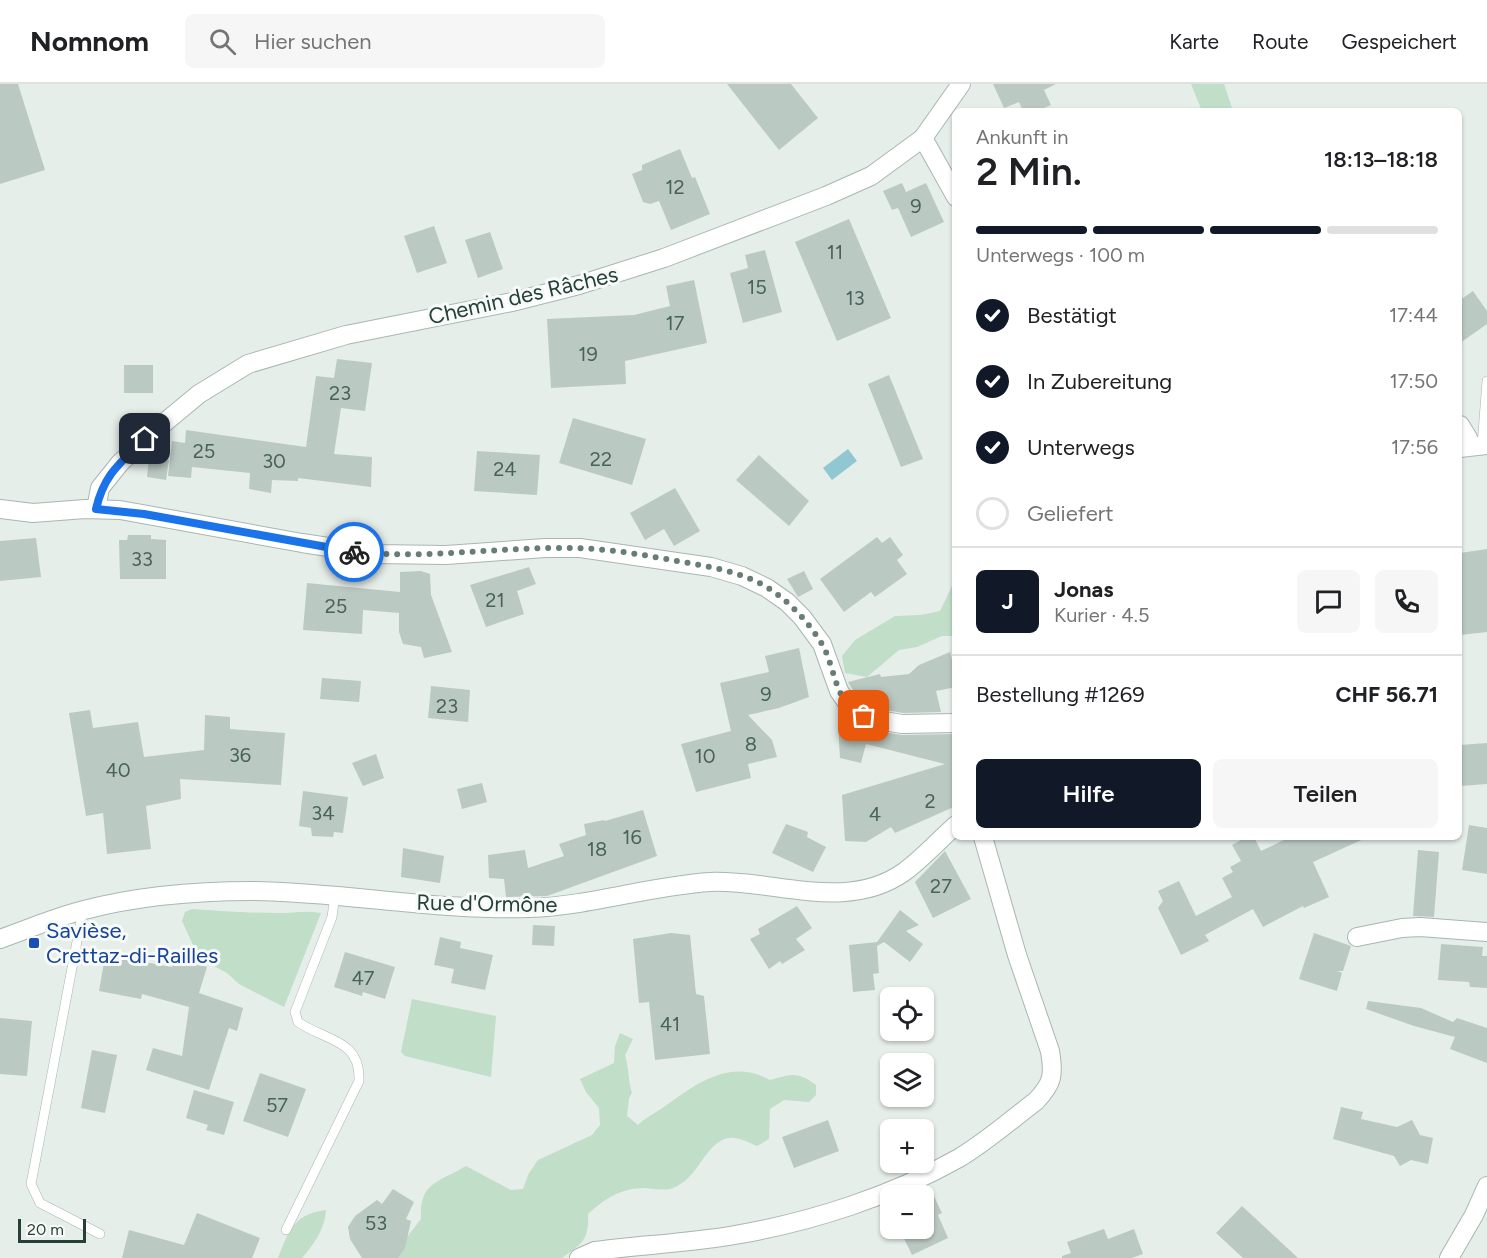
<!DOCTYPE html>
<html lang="de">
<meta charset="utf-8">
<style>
body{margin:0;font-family:Figtree,sans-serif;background:#f6f6f6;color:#202124;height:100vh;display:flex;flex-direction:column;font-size:22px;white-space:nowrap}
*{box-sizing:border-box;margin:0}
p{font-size:20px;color:#757577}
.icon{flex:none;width:33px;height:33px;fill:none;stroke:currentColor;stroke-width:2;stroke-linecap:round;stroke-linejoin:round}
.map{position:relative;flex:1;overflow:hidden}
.panel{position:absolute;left:952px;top:24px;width:510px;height:732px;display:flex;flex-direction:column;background:#fff;border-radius:9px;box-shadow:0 2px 4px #0004}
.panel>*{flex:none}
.fabs{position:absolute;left:880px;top:903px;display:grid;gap:12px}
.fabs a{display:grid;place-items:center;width:54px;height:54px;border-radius:9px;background:#fff;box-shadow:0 2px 4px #0004;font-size:30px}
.scale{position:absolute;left:18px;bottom:15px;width:68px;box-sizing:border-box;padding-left:6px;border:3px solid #254039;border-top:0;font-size:16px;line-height:21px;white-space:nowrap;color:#254039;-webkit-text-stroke:4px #f7faf8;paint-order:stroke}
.pin{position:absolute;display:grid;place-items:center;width:51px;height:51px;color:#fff;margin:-26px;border-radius:12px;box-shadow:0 3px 9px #0006}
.courier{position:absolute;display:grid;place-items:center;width:60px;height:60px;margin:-30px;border:4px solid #1a73e8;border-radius:50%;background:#fff;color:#222;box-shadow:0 2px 8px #0007}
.headline em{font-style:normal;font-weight:600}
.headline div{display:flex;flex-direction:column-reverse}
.headline{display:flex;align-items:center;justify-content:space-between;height:102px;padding:0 24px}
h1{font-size:39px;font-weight:600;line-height:45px}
.bar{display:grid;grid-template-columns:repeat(4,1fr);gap:9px 6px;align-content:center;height:72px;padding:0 24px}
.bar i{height:8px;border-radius:4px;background:#e0e0e0}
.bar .selected{background:#111827}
.bar p{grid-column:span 4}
.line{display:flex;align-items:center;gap:15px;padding:0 24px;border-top:2px solid #e0e0e0}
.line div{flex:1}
.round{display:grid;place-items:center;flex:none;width:63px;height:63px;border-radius:9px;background:#f6f6f6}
ol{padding:0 24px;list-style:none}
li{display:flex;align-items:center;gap:18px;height:66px}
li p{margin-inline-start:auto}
li .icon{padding:6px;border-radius:50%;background:#111827;color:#fff;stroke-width:4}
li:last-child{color:#757577}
li i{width:33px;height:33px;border:3px solid #e0e0e0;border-radius:50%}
.cta{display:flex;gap:12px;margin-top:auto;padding:12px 24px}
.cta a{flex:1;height:69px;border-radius:9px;background:#111827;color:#fff;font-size:24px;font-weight:600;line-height:69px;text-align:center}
.cta a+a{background:#f6f6f6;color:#202124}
header{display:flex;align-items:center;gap:36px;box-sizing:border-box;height:84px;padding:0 30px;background:#fff;border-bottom:2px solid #e0e0e0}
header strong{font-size:28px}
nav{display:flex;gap:33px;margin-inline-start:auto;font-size:21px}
.search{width:420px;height:54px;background:#f6f6f6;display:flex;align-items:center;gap:15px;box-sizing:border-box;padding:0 21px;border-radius:9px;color:#757577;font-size:22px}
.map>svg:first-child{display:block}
.green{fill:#c0dec8}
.water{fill:#91c7d0}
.building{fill:#bbc9c3}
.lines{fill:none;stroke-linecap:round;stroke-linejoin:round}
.lane-casing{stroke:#a8b6b1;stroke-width:10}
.street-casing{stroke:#a8b6b1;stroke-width:20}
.secondary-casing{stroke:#a5b9b2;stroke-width:20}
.lane{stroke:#fff;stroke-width:9}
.street{stroke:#fff;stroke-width:18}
.secondary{stroke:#fff;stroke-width:18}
.done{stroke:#697d77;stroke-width:6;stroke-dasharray:0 10.8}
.route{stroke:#1a73e8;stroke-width:8}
.transit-dot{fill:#1a4fb4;stroke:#f7faf8;stroke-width:2}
.labels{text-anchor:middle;stroke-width:6;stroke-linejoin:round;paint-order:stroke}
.number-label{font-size:20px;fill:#4a625c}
.street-label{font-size:22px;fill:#254039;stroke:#f7faf8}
.transit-label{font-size:22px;fill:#164399;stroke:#f7faf8;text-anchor:start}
</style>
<header>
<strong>Nomnom</strong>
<div class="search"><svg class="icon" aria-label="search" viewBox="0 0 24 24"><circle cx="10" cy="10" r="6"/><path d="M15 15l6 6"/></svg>Hier suchen</div>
<nav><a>Karte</a><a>Route</a><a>Gespeichert</a></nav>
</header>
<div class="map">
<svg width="1487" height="1174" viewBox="0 0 1487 1174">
<rect width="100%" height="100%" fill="#e6eeea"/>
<!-- green -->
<g class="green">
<polygon points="1191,0 1224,0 1233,27 1202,27"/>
<polygon points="955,498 955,552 942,552 917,563 899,566 867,593 845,589 842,572 855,556 895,532 921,531 940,527 952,502"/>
<path d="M192 825C221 827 249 829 278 829 293 829 307 826 321 829L284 923 239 900 227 889 208 879 193 861 182 837 185 828Z"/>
<polygon points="412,915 496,932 491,993 405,972 401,968"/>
<path d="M620 949 633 955 625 971C629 984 628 996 632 1009L629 1014 627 1032 638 1041C645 1034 653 1030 661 1025 694 1002 728 973 770 996 792 990 797 987 816 1001V1011L809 1018 784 1016 770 1025 769 1055 757 1062C746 1057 733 1050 722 1056 701 1068 698 1094 673 1104 665 1107 653 1105 645 1104 620 1104 605 1115 588 1130 589 1157 582 1159 562 1174H381L407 1153 421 1135C419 1098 438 1099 466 1082L511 1106 523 1105 529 1089 538 1076 592 1051 600 1041 599 1024 586 1008 580 995 614 979 615 962Z"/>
<path d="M326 1126C325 1145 314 1160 302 1174H278C289 1146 294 1130 326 1126Z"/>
</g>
<!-- water -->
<polygon class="water" points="848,365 857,377 832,396 823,384"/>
<!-- building -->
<g class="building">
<polygon points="0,0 18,0 45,86 0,100"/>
<polygon points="727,0 791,0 818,34 779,66"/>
<polygon points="993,0 1056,0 1044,6 1051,21 1037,27 1023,27 1019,18 1004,24"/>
<polygon points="680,65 692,94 695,93 710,130 671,146 659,117 650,120 643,118 632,90 642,86 642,81"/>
<polygon points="902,99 906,108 926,99 944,138 911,153 898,124 892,126 883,107"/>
<polygon points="849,135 891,234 837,257 795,158"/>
<polygon points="434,142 447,179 417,189 404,152"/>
<polygon points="490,148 503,185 478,194 465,156"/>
<polygon points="765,166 782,228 743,239 730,189 748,184 745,171"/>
<polygon points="694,196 707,259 625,277 626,300 551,304 547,235 634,231 670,222 666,202"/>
<polygon points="1473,207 1487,227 1487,240 1460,259 1460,216"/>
<polygon points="337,275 372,279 365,327 341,324 334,370 372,373 371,403 298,394 298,397 272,396 271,409 249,405 250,389 192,383 191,394 168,392 172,357 185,359 186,346 306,363 316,292 334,294"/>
<rect x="124" y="281" width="29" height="28"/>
<polygon points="889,291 923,375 901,383 868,300"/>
<polygon points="573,334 646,355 632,401 559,379"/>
<polygon points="477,367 540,371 537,411 474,407"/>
<polygon points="759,371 809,417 789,442 736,396"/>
<polygon points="149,373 169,376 166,396 147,393"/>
<polygon points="675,404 700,447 674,462 664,445 645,456 630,429"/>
<polygon points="128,451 151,451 151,455 166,456 166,495 120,495 119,456 127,456"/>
<polygon points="877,453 882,459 890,453 903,471 897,476 907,490 875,513 871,508 844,528 820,495"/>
<polygon points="36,454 41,493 0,497 0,457"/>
<polygon points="1487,465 1487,548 1460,551 1460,469"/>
<polygon points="529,483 536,500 517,507 524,530 486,543 470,501"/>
<polygon points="421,487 430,490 431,511 452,568 424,574 421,563 403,560 399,548 399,529 363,526 362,550 303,546 307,499 400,508 400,488"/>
<polygon points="804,487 813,505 798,513 787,495"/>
<polygon points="799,564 809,613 779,624 748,631 772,656 777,673 748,680 751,694 696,708 681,660 731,647 720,599 769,588 765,572"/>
<polygon points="950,568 956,591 956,603 936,607 941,628 903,629 875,624 860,617 848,598 880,590 881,593 909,590 919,581"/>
<polygon points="322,594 361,597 359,618 320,615"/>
<polygon points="431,602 470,606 468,638 428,634"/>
<polygon points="90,626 93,644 138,638 144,673 204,666 205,631 230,633 230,645 285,649 281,701 180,695 181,715 146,722 151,765 107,770 103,729 86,732 69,629"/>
<polygon points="841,631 847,636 870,646 902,651 956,650 956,722 895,749 891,743 866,758 845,757 842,711 945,680 866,660 861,679 840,674 838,640"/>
<polygon points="1487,659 1487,700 1460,702 1460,661"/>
<polygon points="376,670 384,694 363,702 352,679"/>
<polygon points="482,699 487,718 462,725 457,705"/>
<polygon points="303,707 348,713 343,749 334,748 333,753 312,752 311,744 299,742"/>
<polygon points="643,726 657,772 547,812 506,813 504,795 489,794 488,771 525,766 528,784 564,772 559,760 586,751 584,740 604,736 605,737"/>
<polygon points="786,740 808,748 807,753 826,763 813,788 772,769"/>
<polygon points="1469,741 1487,744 1487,790 1462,786"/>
<polygon points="1246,753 1254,753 1261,767 1290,753 1368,753 1313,778 1329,813 1304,824 1303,822 1263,843 1253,825 1205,851 1209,857 1181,871 1158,824 1163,817 1158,807 1179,797 1196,832 1232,813 1222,794 1233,788 1230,783 1241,777 1232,761"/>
<polygon points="403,764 444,772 440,799 401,793"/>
<polygon points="1418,766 1439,768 1434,833 1413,832"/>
<polygon points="945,767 971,815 933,834 915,798"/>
<polygon points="797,822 812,844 796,855 805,866 782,880 780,877 769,885 750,855 760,850 758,845"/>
<polygon points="900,826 919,841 906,847 923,860 910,878 884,858 877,862 879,889 873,890 875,906 853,908 849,861 877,858"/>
<polygon points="533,841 555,842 554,862 532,861"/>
<polygon points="671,849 690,851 696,910 704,912 710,970 655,976 649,918 639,919 633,855"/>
<polygon points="1314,849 1351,862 1343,887 1337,887 1342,889 1337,907 1299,895"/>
<polygon points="440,853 461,858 460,864 493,871 485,906 451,899 454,885 434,881"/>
<polygon points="1441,860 1483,863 1482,872 1487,872 1487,904 1470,903 1469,898 1438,896"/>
<polygon points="106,867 124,871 123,874 172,883 175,873 207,883 199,909 243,924 237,947 229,944 209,1006 146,986 153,964 182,972 189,923 142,910 141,915 99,907"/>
<polygon points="345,868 395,883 385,915 363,908 362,912 334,903"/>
<polygon points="1368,917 1421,924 1453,938 1457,934 1487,944 1487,979 1450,965 1455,953 1414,942 1366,925"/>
<polygon points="0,934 32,937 27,992 0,990"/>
<polygon points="92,966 117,971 105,1029 81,1024"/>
<polygon points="260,989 306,1005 288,1053 243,1037"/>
<polygon points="194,1006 234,1018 224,1051 206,1046 208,1041 186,1034"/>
<polygon points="1341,1023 1363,1028 1361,1035 1397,1043 1412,1036 1420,1051 1433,1054 1428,1080 1411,1076 1400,1082 1394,1072 1333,1055"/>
<polygon points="828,1036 839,1067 794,1084 782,1053"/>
<polygon points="929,1102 942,1129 938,1131 948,1154 912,1171 899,1144 924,1144 924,1112 909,1112"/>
<polygon points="393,1105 414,1118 406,1135 411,1137 405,1164 398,1174 362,1174 350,1155 348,1143 355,1132 377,1116 382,1120"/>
<polygon points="1242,1122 1298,1174 1243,1174 1216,1149"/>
<polygon points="197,1129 260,1154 252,1174 122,1174 129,1146 184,1161"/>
<polygon points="1104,1145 1108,1155 1134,1145 1143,1170 1132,1174 1062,1174 1062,1172 1071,1169 1067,1158"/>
</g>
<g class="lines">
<!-- lane casing -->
<g class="lane-casing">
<g id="lane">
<polyline points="1482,361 1487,297"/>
<polyline points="83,826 31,1100 40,1119 100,1150"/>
<path d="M286 1146 359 997C361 955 325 957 298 938L295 928 332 833 335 811"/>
</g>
</g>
<!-- street casing -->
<g class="street-casing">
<g id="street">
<polyline points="923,54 956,113"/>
<polyline points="1460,341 1468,354 1470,362"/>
<polyline points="0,425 33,429 85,425 120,426 302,459 374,470 446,471 545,464 580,464 711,483 742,492 767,504 787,518 802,533 822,560 839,607 852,626 872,635 902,640 956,639"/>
<polyline points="96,425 100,404 120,379 158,344 199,310 248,280 346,251 512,218 579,201 664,174 826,112 871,92 923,54 961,0"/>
<polyline points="1357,853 1402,844 1420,843 1487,848"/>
<path d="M579 1174 595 1167C641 1161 689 1159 735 1151 811 1138 892 1112 959 1074 986 1058 1011 1036 1036 1017 1053 999 1054 991 1050 967L1017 871 983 753"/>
<polyline points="1449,1174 1474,1131 1487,1102"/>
</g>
</g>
<!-- secondary casing -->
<g class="secondary-casing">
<g id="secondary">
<polyline points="1460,364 1487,361"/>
<path d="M0 855C28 845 56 833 84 826 138 812 196 807 252 807 344 808 436 827 529 824 590 822 649 802 710 798 774 795 846 829 904 788 922 775 939 756 956 741"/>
</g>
</g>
<!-- lane -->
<use href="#lane" class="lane"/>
<!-- street -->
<use href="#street" class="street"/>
<!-- secondary -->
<use href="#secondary" class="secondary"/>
</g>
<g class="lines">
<!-- done -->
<path class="done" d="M354 468C424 475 490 464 560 464 599 463 639 470 677 477 707 482 738 487 765 502 788 516 808 537 822 560 836 584 834 621 864 632"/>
<!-- route -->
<path class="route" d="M145 355C120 379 104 390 96 425L144 430 354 468"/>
</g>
<!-- markers -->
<rect class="transit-dot" x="28" y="853" width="12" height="12" rx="3"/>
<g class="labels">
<!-- number labels -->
<g class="number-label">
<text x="675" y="110">12</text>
<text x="916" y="129">9</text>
<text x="835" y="175">11</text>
<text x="757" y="210">15</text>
<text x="855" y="221">13</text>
<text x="675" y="246">17</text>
<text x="588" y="277">19</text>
<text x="340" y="316">23</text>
<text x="204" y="374">25</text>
<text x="601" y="382">22</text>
<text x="274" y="384">30</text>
<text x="505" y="392">24</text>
<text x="142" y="482">33</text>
<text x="495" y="523">21</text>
<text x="336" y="529">25</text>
<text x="766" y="617">9</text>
<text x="447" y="629">23</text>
<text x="751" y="667">8</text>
<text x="240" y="678">36</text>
<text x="705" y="679">10</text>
<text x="118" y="693">40</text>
<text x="930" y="724">2</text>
<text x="323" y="736">34</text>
<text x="875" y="737">4</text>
<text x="632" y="760">16</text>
<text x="597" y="772">18</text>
<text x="941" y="809">27</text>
<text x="363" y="901">47</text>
<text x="670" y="947">41</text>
<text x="277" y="1028">57</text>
<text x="376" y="1146">53</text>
</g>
<!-- street labels -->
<g class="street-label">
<text transform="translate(523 211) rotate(-13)" y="8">Chemin des Râches</text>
<text transform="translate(487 819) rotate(1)" y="8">Rue d'Ormône</text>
</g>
<!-- transit labels -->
<g class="transit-label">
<text x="46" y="854">Savièse,<tspan x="46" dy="25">Crettaz-di-Railles</tspan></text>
</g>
</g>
</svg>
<div class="fabs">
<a><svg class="icon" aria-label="locate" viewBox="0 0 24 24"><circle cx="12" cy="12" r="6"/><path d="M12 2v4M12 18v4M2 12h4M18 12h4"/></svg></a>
<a><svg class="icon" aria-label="layers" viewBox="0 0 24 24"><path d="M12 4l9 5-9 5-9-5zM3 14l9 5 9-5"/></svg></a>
<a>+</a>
<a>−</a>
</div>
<div class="scale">20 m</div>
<div class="pin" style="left:864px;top:632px;background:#ea580c"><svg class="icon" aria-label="bag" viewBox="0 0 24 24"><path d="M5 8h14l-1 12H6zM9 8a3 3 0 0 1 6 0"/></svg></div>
<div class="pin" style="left:145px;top:355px;background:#1f2937"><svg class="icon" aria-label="home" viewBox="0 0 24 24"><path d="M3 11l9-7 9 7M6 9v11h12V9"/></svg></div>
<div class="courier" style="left:354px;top:468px"><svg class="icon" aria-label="bike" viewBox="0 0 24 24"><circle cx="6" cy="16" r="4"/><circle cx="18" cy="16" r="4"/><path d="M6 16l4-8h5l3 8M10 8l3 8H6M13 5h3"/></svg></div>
<section class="panel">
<div class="headline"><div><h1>2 Min.</h1><p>Ankunft in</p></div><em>18:13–18:18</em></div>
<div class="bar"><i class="selected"></i><i class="selected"></i><i class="selected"></i><i></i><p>Unterwegs · 100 m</p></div>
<ol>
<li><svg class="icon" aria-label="check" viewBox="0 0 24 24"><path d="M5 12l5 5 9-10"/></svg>Bestätigt<p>17:44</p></li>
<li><svg class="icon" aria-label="check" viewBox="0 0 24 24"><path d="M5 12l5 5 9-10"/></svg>In Zubereitung<p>17:50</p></li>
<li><svg class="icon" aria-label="check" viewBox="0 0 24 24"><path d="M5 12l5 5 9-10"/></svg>Unterwegs<p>17:56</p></li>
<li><i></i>Geliefert</li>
</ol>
<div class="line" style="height:108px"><b class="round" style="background:#111827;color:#fff">J</b><div><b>Jonas</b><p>Kurier · 4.5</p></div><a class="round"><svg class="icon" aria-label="chat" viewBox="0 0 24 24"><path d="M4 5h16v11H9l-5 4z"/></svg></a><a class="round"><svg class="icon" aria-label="phone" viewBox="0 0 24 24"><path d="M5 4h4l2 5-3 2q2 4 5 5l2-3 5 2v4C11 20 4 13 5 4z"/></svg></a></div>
<div class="line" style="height:78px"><div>Bestellung #1269</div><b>CHF 56.71</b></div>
<div class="cta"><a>Hilfe</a><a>Teilen</a></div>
</section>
</div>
